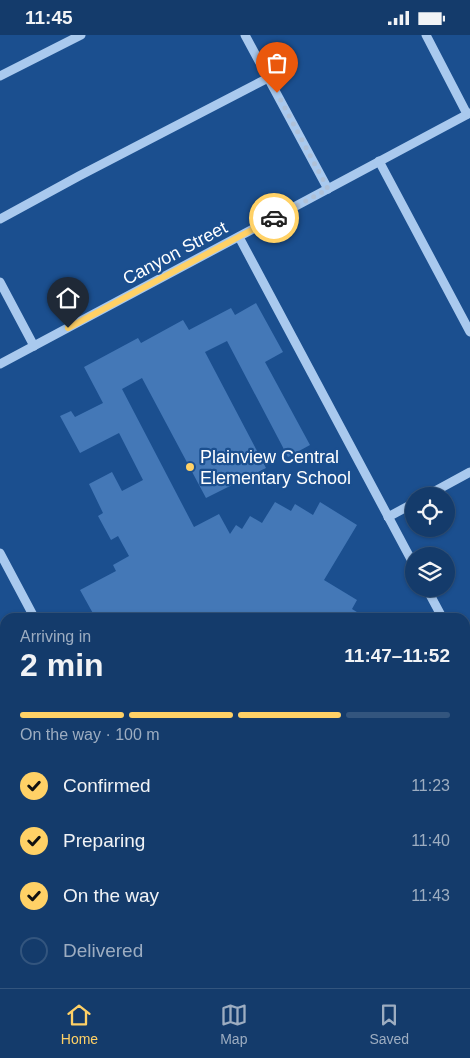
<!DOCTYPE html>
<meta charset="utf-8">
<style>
body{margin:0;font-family:Helvetica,sans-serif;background:#1d4271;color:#f1f3f6;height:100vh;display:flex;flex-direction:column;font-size:19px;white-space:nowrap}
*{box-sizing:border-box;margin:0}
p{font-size:16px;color:#9dadc1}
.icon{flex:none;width:28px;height:28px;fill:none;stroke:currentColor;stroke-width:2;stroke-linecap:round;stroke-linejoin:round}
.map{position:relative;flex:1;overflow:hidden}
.sheet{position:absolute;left:0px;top:578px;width:470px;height:376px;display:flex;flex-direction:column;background:#143b6b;border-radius:15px 15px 0 0;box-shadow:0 1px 4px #0004,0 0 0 1px #33557e}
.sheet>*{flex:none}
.controls{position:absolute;left:405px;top:452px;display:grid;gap:10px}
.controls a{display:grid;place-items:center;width:50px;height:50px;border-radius:50%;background:#143b6b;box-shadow:0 1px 4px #0004,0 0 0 1px #33557e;font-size:25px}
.pin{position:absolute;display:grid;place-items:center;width:42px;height:42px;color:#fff;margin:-51px -21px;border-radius:50% 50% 50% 0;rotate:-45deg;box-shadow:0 0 5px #0007}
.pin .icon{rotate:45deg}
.courier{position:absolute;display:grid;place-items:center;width:50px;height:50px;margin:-25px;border:4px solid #ffd166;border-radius:50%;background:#fff;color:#222;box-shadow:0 1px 6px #0007}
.overview em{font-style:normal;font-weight:700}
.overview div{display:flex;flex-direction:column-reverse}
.overview{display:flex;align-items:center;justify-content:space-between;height:85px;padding:0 20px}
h1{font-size:32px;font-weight:700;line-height:38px}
.bar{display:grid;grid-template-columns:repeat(4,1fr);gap:8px 5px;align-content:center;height:60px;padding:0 20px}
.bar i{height:6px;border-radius:4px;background:#33557e}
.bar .active{background:#ffd166}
.bar p{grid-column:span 4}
ol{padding:0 20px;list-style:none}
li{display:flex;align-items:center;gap:15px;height:55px}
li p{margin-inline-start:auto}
li .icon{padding:5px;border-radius:50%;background:#ffd166;color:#111;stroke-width:4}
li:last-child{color:#9dadc1}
li i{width:28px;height:28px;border:2px solid #33557e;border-radius:50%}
.status{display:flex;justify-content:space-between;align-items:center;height:35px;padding:0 25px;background:#143b6b;direction:ltr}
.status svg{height:14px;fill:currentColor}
.dock{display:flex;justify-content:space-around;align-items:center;height:70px;border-top:1px solid #33557e;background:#143b6b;font-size:14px;color:#9dadc1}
.dock a{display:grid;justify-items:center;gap:2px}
.dock .active{color:#ffd166}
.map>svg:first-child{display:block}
.green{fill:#2e69ad}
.water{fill:#3c6290;stroke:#9cc4f0}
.building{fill:#4478b7}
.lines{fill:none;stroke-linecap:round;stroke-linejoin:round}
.path{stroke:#a9c9ee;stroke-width:2.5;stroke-dasharray:2.5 4;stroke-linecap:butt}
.minor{stroke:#a9c9ee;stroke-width:9}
.major{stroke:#f0f6ff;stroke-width:12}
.done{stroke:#afc1d8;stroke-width:5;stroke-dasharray:0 9}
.route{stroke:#ffd166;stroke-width:6}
.poi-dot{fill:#ffd166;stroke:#1b4f8f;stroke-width:2}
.labels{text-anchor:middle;stroke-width:4.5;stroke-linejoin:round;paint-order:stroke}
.street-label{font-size:18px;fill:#fff;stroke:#1b4f8f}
.poi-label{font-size:18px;fill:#fff;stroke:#1b4f8f;text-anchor:start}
</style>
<div class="status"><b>11:45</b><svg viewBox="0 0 49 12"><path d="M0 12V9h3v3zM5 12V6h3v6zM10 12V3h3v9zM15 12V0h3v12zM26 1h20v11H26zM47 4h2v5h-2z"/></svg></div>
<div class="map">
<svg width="470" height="953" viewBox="0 0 470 953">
<rect width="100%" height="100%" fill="#1b4f8f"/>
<!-- green -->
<polygon class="green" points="6,949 219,949 220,953 0,953"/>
<!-- water -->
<g class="water">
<polygon points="0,664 5,664 5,875 0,880"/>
<polygon points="50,949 174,949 175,953 42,953"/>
</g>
<!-- building -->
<polygon class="building" points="256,268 283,317 265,327 310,410 288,422 227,306 205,317 266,433 206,463 142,343 122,354 194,492 219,479 230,499 236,490 242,494 250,481 262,488 275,467 291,476 295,469 313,480 320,467 357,490 324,545 357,565 352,574 365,582 95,582 80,555 116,536 113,530 129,521 118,501 111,505 98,481 103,478 89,449 112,437 122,456 143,445 119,398 80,418 60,381 71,376 75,382 103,368 84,332 138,303 141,308 183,285 189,295 231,273 235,280"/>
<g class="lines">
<!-- path -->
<g class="path">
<polyline points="217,949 218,953"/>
<polyline points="18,953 26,949"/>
</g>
<!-- minor -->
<g class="minor">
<polyline points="245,0 328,154"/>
<polyline points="426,0 467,79"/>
<polyline points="0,41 81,0"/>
<polyline points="379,126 470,297"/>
<polyline points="0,184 79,141 268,43"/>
<polyline points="239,202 414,530"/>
<polyline points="0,247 34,311"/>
<polyline points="0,329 470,78"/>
<polyline points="426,461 470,437"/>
<polyline points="388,482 414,468"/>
<polyline points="0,518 34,582"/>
<polyline points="427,554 442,582"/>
<polyline points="465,626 470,635"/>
<polyline points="465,836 470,833"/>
<polyline points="465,880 470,877"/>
<polyline points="256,953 259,949"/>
<polyline points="327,953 335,949"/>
</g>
<!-- major -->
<g class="major">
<polyline points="465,690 470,688"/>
<polyline points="0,938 5,936"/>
</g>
</g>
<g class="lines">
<!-- done -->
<polyline class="done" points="274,183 328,154 277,58"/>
<!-- route -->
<polyline class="route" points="68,293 274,183"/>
</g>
<!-- markers -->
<circle class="poi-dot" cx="190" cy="432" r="5"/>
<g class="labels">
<!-- street labels -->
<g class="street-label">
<text transform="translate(175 218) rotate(-28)" y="6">Canyon Street</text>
</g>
<!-- poi labels -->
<g class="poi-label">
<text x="200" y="428">Plainview Central<tspan x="200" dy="21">Elementary School</tspan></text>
</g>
</g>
</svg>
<div class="controls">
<a><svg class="icon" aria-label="locate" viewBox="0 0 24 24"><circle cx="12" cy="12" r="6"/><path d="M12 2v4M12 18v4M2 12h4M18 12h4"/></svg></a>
<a><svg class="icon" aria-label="layers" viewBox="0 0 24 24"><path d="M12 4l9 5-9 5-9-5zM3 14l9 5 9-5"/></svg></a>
</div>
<div class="pin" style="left:277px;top:58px;background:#ea580c"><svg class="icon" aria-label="bag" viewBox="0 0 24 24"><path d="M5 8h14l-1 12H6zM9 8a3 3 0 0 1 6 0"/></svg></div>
<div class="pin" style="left:68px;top:293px;background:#1f2937"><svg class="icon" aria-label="home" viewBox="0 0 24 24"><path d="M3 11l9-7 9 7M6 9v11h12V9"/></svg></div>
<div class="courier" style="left:274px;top:183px"><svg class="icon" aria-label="car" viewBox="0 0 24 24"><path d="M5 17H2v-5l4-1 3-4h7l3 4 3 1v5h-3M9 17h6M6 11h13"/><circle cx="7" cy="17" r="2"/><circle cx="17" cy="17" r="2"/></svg></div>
<section class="sheet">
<div class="overview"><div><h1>2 min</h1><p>Arriving in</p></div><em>11:47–11:52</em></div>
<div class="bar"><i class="active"></i><i class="active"></i><i class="active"></i><i></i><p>On the way · 100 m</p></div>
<ol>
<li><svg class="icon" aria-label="check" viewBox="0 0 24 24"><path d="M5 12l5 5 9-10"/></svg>Confirmed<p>11:23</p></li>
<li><svg class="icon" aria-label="check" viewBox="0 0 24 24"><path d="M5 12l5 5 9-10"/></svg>Preparing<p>11:40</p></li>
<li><svg class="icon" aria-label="check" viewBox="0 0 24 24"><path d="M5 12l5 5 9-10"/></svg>On the way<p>11:43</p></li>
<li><i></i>Delivered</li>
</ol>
</section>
</div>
<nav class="dock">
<a class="active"><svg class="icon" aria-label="home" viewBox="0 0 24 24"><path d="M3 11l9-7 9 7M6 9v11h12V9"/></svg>Home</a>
<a><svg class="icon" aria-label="map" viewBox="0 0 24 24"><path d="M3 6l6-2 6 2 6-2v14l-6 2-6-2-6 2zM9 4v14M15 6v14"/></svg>Map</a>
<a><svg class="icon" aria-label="saved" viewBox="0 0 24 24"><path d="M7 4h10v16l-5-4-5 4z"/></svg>Saved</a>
</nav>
